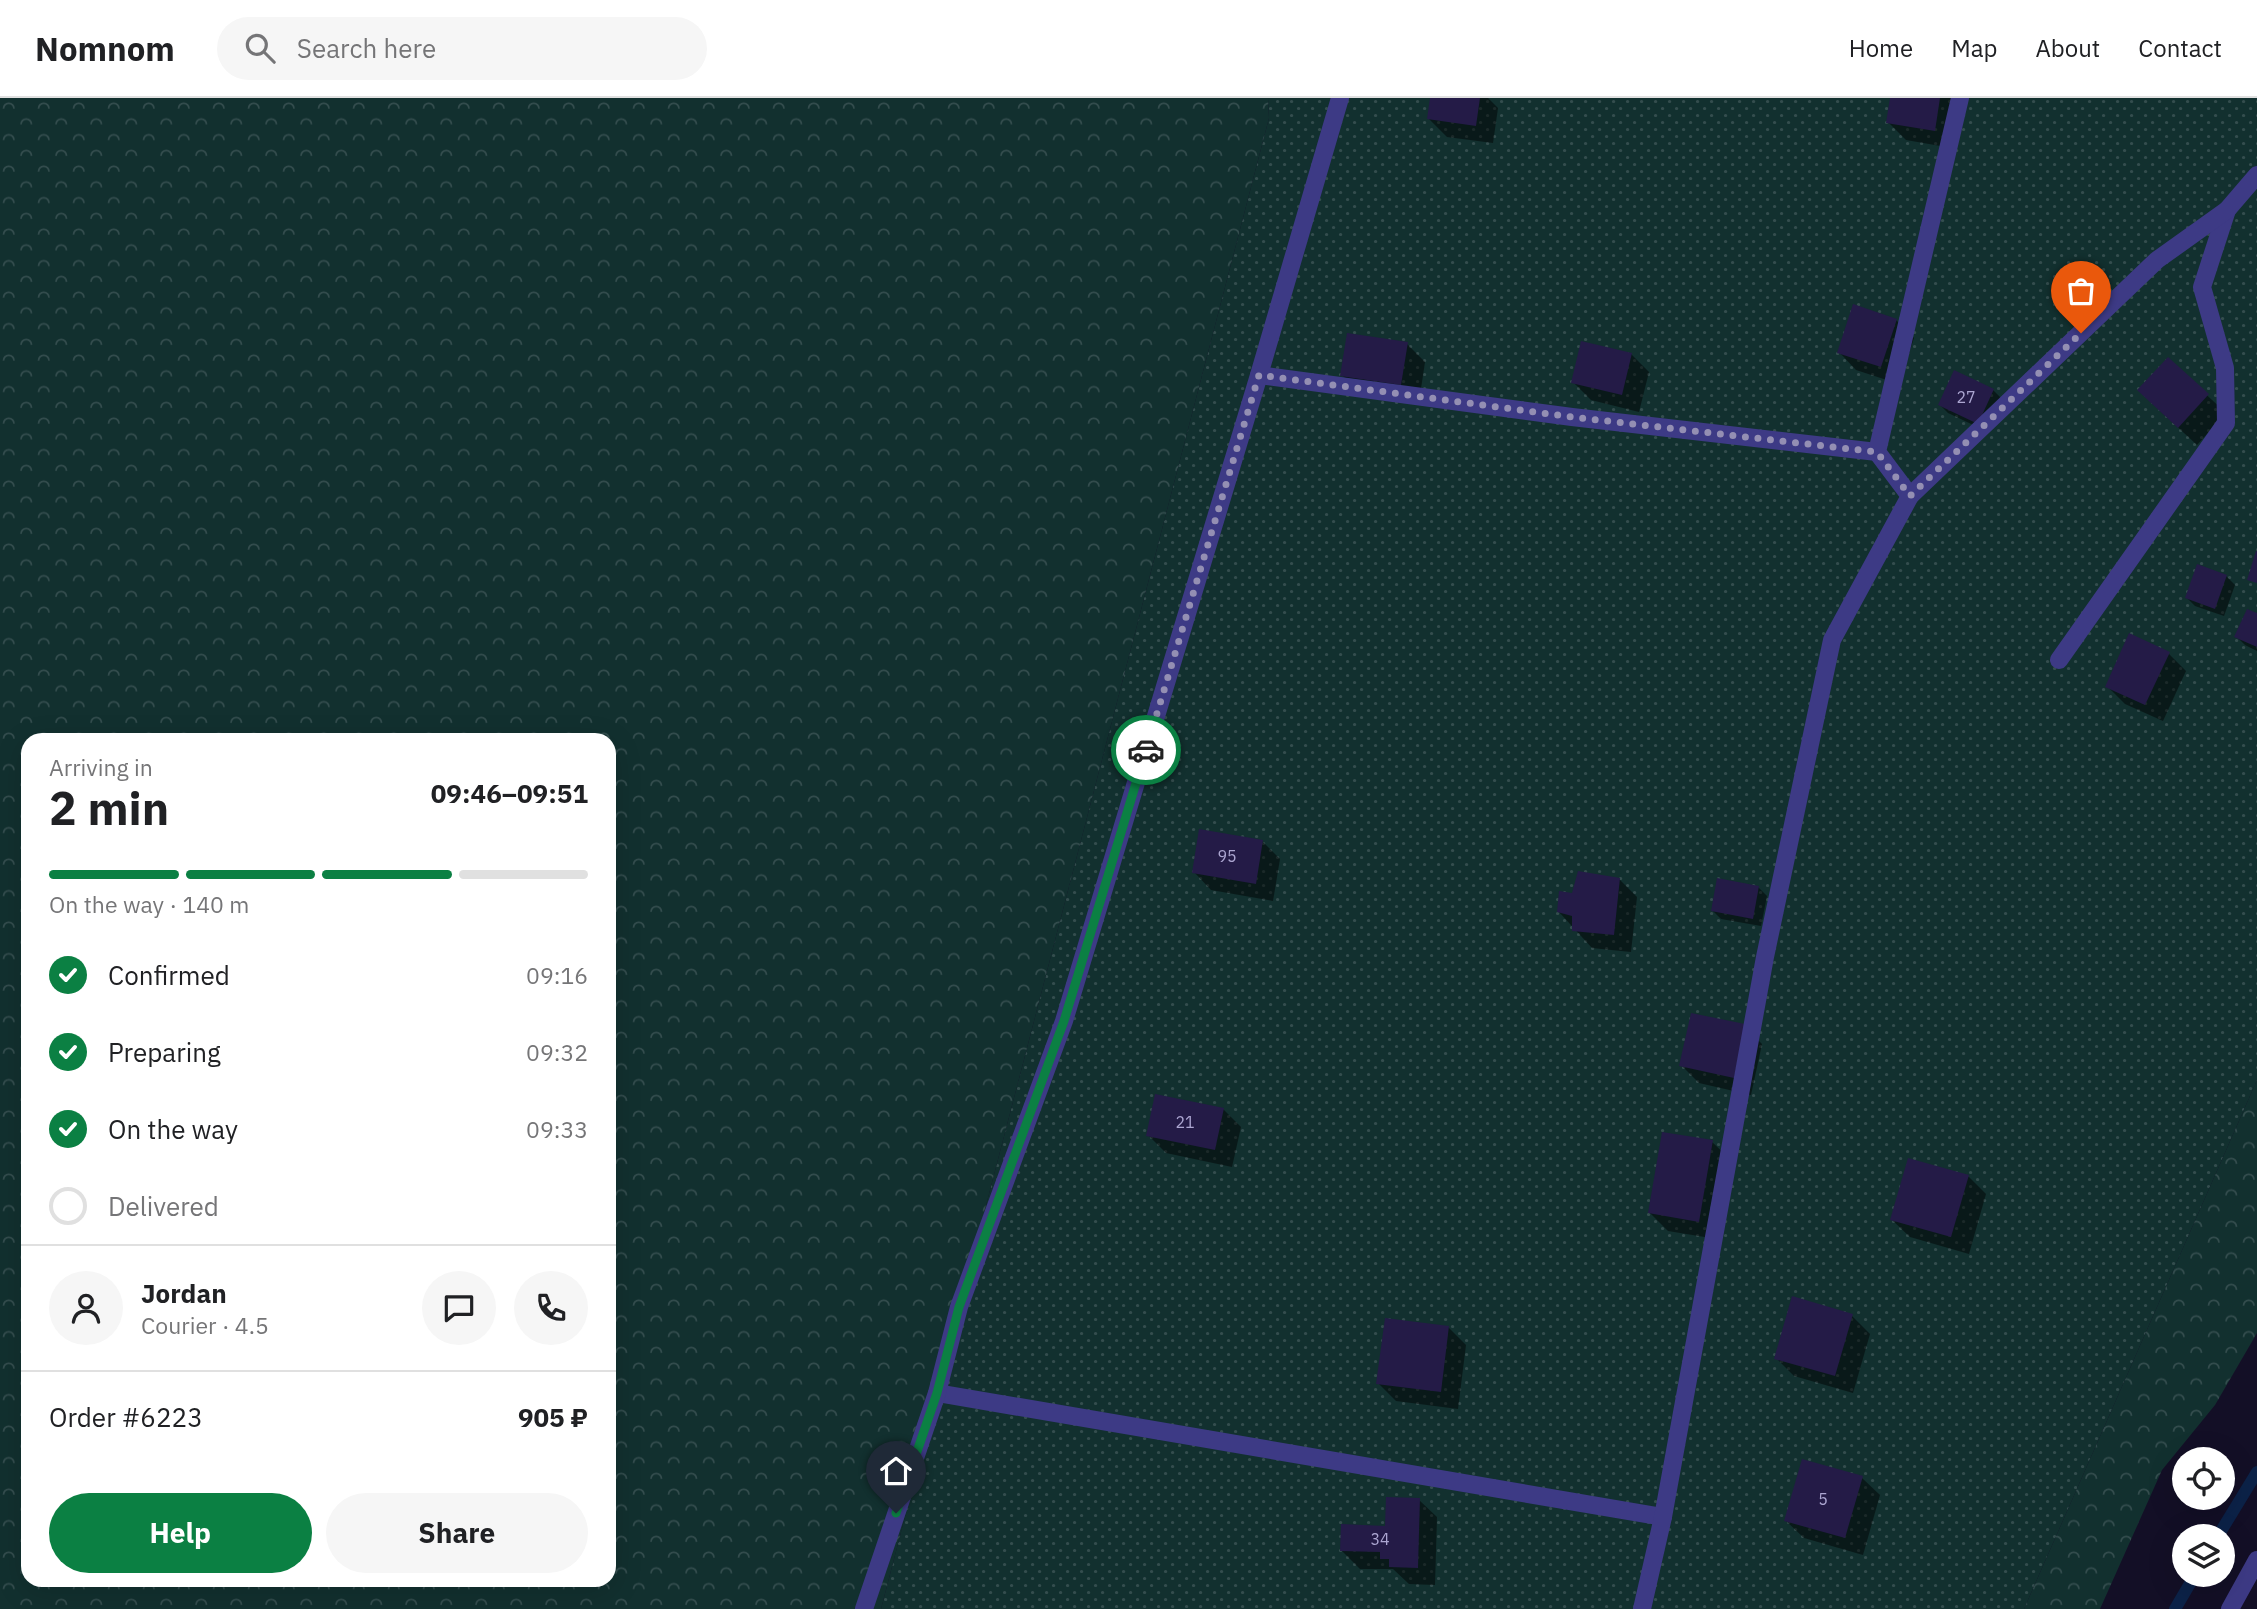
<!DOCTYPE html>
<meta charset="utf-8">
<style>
body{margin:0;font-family:"IBM Plex Sans",sans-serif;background:#f6f6f6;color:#202124;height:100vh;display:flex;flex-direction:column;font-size:26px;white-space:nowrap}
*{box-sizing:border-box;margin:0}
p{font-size:23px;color:#757577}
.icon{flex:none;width:38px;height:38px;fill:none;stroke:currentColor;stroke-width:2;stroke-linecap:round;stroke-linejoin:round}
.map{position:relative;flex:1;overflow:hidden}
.side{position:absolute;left:21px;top:635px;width:595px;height:854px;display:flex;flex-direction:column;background:#fff;border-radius:21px;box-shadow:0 7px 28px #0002}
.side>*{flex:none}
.tools{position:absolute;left:2172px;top:1349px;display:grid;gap:14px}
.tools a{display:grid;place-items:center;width:63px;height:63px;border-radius:50%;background:#fff;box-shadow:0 7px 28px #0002;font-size:35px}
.pin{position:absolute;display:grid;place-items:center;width:60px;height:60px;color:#fff;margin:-72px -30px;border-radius:50% 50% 50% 0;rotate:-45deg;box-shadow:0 0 7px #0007}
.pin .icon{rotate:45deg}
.courier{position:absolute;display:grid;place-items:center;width:70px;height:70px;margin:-35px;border:5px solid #0b8043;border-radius:50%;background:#fff;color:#222;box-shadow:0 2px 9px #0007}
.head em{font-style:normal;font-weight:700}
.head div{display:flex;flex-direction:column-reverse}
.head{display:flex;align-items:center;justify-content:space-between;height:119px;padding:0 28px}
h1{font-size:46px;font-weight:700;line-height:52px}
.bar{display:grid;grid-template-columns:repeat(4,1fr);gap:10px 7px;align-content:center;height:84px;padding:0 28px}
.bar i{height:9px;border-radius:5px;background:#e0e0e0}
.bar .on{background:#0b8043}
.bar p{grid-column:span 4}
.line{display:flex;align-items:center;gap:18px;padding:0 28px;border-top:2px solid #e0e0e0}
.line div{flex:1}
.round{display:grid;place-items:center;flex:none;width:74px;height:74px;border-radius:37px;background:#f6f6f6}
ol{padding:0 28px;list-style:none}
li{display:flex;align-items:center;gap:21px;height:77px}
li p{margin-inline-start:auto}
li .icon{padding:7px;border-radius:50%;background:#0b8043;color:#fff;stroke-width:4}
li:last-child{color:#757577}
li i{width:38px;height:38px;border:4px solid #e0e0e0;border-radius:50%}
.action{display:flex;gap:14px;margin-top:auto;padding:14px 28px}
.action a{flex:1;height:80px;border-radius:42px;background:#0b8043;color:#fff;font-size:28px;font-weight:700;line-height:80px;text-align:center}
.action a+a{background:#f6f6f6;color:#202124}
header{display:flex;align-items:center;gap:42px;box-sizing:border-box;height:98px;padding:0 35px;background:#fff;border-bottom:2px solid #e0e0e0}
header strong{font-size:33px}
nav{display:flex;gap:38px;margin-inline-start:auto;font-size:24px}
.search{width:490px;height:63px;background:#f6f6f6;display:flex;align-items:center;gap:18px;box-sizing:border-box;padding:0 24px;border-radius:38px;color:#757577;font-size:26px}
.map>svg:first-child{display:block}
.green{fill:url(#green-dots)}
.forest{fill:url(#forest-crowns);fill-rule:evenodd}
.shadow{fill:#0007}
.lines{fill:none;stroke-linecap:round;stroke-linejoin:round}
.stream{stroke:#0c2248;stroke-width:12}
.building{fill:#241b47}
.minor{stroke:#3d3a85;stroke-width:18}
.done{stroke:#948fb3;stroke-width:7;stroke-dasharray:0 12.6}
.route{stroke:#0b8043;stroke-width:9}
.labels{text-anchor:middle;stroke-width:5;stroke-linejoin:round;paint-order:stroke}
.number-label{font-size:16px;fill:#aca6d1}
</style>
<header>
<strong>Nomnom</strong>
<div class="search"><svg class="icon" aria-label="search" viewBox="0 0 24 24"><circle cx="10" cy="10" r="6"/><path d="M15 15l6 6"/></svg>Search here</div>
<nav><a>Home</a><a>Map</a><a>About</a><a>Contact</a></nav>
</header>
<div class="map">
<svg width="2257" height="1511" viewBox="0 0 2257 1511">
<defs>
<pattern id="green-dots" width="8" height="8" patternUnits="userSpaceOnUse" patternTransform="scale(1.75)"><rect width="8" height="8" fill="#12302f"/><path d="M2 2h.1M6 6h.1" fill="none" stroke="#344d4e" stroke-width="1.8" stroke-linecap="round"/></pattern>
<pattern id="forest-crowns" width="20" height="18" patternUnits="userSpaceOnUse" patternTransform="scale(1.75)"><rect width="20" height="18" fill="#12302f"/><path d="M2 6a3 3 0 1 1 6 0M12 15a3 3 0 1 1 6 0" fill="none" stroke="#344d4e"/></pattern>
</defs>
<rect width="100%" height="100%" fill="#130f26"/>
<!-- green -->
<polygon class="green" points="1268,0 2257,0 2257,982 2024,1511 881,1511 1269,20"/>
<!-- forest -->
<g class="forest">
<path d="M0 0H1268L1269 20 881 1511H0ZM28 642H609V1482H28Z"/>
<polygon points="2257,982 2257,1235 2215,1307 2162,1372 2100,1511 2024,1511"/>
</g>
<!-- shadow -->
<g class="shadow">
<polygon points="1432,0 1488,0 1498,10 1493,45 1447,39 1429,21"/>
<polygon points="1892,0 1960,0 1952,50 1906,42 1888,24"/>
<polygon points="1896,222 1914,240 1899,286 1856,272 1839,254"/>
<polygon points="1407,246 1425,264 1419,304 1360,295 1342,277"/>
<polygon points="1631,256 1649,274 1639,314 1591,302 1573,284"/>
<polygon points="2168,261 2226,315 2197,347 2157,310"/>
<polygon points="1993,292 2002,301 1986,333 1948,315 1940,307"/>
<polygon points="2226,478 2235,487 2224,518 2195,508 2187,500"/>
<polygon points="2257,517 2257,553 2245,547 2236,538"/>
<polygon points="2169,556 2186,573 2163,623 2125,606 2107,588"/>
<polygon points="1262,743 1280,761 1273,803 1211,792 1194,774"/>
<polygon points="1619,781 1637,799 1631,854 1592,850 1559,814 1573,797"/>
<polygon points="1758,789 1767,798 1761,828 1721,821 1713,813"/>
<polygon points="1744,928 1762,946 1751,997 1699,985 1681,967"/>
<polygon points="1223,1011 1241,1029 1232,1069 1166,1055 1148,1037"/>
<polygon points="1712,1044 1730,1061 1717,1141 1668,1133 1650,1115"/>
<polygon points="1909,1062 1969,1079 1986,1096 1969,1156 1910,1139 1892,1122"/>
<polygon points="1852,1218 1870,1236 1853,1295 1794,1278 1776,1260"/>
<polygon points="1448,1229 1466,1247 1458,1311 1396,1303 1378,1285"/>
<polygon points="1862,1380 1880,1397 1863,1457 1804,1440 1786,1423"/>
<polygon points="1419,1402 1437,1419 1435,1487 1409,1486 1393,1471 1360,1471 1342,1453 1387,1430"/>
</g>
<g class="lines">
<!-- stream -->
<g class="stream">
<polyline points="2218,1438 2257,1374"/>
<polyline points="2175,1511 2195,1477"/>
</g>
</g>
<!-- building -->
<g class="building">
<polygon points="1430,0 1480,0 1476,28 1427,21"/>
<polygon points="1890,0 1940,0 1935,33 1886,25"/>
<polygon points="1853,206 1897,221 1881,269 1837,255"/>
<polygon points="1347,235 1408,244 1401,287 1340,278"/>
<polygon points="1581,243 1632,255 1622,297 1571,285"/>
<polygon points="2168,259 2209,296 2178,330 2137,292"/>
<polygon points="1954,272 1994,291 1978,326 1938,307"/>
<polygon points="2256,453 2257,453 2257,485 2247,482"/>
<polygon points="2197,466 2227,477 2215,511 2185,500"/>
<polygon points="2247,511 2257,515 2257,549 2234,539"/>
<polygon points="2129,535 2170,554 2145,607 2105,589"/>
<polygon points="1199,731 1263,742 1256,786 1192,775"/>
<polygon points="1578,773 1620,780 1614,837 1572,833 1572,818 1557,814 1559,793 1572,795"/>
<polygon points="1717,780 1759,788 1753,821 1711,813"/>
<polygon points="1691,915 1745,926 1734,980 1679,968"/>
<polygon points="1155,996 1224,1010 1215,1052 1146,1038"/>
<polygon points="1662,1034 1713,1042 1699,1124 1648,1115"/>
<polygon points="1908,1060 1969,1077 1951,1139 1890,1122"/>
<polygon points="1792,1198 1853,1216 1835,1278 1774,1261"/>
<polygon points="1385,1220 1449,1228 1441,1294 1376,1286"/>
<polygon points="1802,1361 1863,1378 1845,1440 1784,1423"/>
<polygon points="1386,1399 1420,1400 1418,1470 1389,1469 1389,1461 1380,1461 1380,1454 1340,1453 1341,1426 1385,1428"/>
</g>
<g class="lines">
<!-- minor -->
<g class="minor">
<polyline points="1259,277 1572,319 1877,354"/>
<polyline points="1910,398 1877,354 1960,0"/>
<polyline points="2059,562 2226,325 2225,270 2202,189 2227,112"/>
<polyline points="937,1295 1663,1419"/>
<polyline points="864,1511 937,1295 959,1209 1064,923 1259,277 1340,0"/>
<polyline points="1642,1511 1663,1419 1765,859 1832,542 1910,398 2157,162 2227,112 2257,77"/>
<polyline points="2230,1511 2257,1462"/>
</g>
</g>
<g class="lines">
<!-- done -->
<polyline class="done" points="1146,652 1259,277 1572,319 1877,354 1910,398 2081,235"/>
<!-- route -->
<polyline class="route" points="896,1415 937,1295 959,1209 1064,923 1146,652"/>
</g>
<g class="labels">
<!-- number labels -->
<g class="number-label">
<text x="1966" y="305">27</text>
<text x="1227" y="764">95</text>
<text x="1185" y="1030">21</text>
<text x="1823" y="1407">5</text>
<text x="1380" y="1447">34</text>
</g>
</g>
</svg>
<div class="tools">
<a><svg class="icon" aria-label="locate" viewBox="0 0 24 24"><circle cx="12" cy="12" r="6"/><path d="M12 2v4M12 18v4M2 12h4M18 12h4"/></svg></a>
<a><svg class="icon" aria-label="layers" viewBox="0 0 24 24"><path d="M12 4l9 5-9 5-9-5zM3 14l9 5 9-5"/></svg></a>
</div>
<div class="pin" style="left:2081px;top:235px;background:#ea580c"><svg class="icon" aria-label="bag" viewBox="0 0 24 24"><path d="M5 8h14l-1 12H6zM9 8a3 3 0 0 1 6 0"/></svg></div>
<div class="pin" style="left:896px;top:1415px;background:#1f2937"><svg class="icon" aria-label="home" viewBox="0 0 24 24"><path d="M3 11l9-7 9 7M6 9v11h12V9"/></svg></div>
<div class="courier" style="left:1146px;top:652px"><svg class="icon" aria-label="car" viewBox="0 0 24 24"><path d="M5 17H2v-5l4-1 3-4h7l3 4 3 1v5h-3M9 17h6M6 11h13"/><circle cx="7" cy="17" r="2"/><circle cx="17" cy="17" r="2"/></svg></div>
<section class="side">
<div class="head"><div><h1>2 min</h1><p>Arriving in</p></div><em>09:46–09:51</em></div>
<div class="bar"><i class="on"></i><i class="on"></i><i class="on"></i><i></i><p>On the way · 140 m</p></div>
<ol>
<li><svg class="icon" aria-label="check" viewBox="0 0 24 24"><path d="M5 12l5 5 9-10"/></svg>Confirmed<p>09:16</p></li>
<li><svg class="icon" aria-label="check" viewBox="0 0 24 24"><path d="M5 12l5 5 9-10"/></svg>Preparing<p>09:32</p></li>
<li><svg class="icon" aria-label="check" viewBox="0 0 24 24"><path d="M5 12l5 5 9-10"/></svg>On the way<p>09:33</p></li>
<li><i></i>Delivered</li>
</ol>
<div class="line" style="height:126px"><a class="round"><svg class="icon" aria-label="person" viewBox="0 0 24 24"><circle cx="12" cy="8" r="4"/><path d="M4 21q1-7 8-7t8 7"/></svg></a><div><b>Jordan</b><p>Courier · 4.5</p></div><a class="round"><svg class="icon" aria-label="chat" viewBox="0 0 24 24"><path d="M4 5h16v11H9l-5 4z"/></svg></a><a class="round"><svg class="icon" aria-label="phone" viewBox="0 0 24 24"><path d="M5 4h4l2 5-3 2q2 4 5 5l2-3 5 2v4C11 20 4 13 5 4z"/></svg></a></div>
<div class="line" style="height:91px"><div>Order #6223</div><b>905 ₽</b></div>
<div class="action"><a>Help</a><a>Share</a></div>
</section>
</div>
